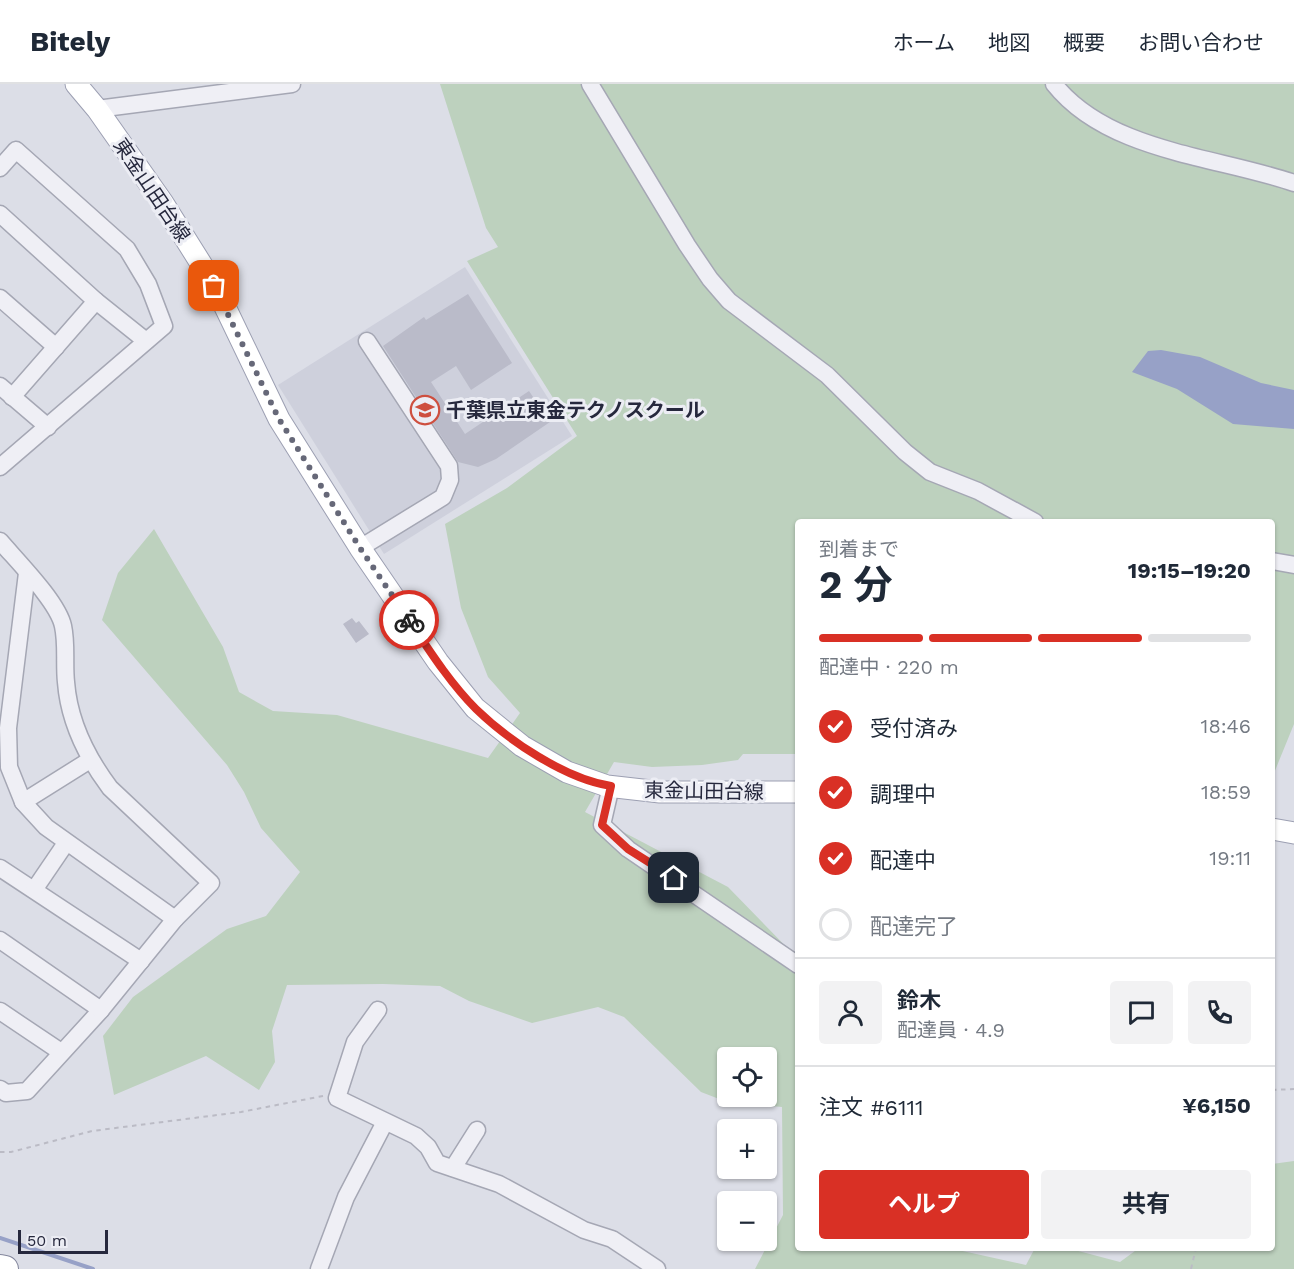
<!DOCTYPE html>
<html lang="ja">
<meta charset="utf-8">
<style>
body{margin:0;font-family:"Work Sans","Noto Sans JP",sans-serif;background:#f2f2f3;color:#1f2937;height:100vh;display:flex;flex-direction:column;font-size:22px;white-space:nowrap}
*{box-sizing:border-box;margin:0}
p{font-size:20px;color:#747a83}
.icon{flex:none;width:33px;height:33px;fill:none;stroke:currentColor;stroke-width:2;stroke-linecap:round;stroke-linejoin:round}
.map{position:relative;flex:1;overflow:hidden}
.panel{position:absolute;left:795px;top:435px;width:480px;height:732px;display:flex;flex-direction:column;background:#fff;border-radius:6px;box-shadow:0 2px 4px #0004}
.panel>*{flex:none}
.buttons{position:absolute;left:717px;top:963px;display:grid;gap:12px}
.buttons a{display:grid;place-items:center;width:60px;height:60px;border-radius:6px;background:#fff;box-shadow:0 2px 4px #0004;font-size:30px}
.scale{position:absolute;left:18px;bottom:15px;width:90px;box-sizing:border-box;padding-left:6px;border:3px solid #26283d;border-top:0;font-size:16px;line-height:21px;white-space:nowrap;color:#26283d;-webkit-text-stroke:4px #ecedf4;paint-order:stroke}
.pin{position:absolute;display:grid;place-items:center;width:51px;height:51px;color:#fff;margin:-26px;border-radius:12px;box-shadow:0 3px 9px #0006}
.courier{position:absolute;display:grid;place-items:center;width:60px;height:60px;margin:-30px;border:4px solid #d93025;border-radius:50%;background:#fff;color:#222;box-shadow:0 2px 8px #0007}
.summary em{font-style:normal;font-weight:700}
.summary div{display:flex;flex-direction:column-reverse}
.summary{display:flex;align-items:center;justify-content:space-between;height:102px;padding:0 24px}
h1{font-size:39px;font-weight:700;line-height:45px}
.bar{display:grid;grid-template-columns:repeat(4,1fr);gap:9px 6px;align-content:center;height:72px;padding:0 24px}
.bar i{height:8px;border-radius:4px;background:#e0e1e3}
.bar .active{background:#d93025}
.bar p{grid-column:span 4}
.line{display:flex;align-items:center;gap:15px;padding:0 24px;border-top:2px solid #e0e1e3}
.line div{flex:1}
.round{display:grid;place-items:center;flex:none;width:63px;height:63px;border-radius:6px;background:#f2f2f3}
ol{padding:0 24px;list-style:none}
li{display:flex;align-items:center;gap:18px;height:66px}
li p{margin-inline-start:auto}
li .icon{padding:6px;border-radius:50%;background:#d93025;color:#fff;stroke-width:4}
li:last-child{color:#747a83}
li i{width:33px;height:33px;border:3px solid #e0e1e3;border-radius:50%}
.action{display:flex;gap:12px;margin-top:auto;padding:12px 24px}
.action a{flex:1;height:69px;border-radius:6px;background:#d93025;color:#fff;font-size:24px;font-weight:700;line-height:69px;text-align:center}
.action a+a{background:#f2f2f3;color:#1f2937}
header{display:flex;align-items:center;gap:36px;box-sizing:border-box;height:84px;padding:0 30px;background:#fff;border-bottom:2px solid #e0e1e3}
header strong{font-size:28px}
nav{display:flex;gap:33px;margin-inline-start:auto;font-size:21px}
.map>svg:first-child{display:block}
.built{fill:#ced0dc}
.green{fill:#bdd1be;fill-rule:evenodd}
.water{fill:#97a1c7}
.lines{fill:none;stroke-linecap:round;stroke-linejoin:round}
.stream{stroke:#97a1c7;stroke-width:4}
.building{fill:#babbc9}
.minor-casing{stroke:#a5a7b4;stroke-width:19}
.major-casing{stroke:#9c9fb2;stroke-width:23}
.highway-casing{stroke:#84879d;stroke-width:28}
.path{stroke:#bbbbc5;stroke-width:2;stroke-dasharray:4.5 4.5;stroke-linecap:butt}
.minor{stroke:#efeff5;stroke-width:16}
.major{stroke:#fff;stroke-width:21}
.highway{stroke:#fff;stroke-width:26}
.done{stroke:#666878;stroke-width:6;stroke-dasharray:0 10.8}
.route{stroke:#d93025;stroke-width:8}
.labels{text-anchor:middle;stroke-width:6;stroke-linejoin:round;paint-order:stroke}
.street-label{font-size:20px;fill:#26283d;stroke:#ecedf4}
.poi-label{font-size:20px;font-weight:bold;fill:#26283d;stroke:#ecedf4;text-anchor:start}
</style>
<header>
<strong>Bitely</strong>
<nav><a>ホーム</a><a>地図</a><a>概要</a><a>お問い合わせ</a></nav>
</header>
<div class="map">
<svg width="1294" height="1185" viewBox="0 0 1294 1185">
<rect width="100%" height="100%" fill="#dcdee7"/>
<!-- built -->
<polygon class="built" points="465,183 572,352 384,470 278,301"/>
<!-- green -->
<path class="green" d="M440 0H1294V640L1272 694V438H798V670H743L738 676 702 681 652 683 614 678 585 728 728 803 798 875V1164H949L1026 1181 1035 1164H1067L1120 1178 1139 1164H1272V1080L1294 1077V1185H755L783 1131 782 1023 727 1018 701 1008 624 933 598 923 532 939 469 917 440 902 383 900 287 901 272 947 275 978 259 1006 206 972 114 1011 103 952 133 913 227 845 266 832 300 788 261 744 244 708 227 681 102 536 118 489 154 445 223 563 239 608 273 627 337 631 488 674 520 629 488 593 461 524 445 440 507 404 577 352 467 177 498 163 486 144ZM728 974H766V1012H728Z"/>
<!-- water -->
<polygon class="water" points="1161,266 1200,273 1261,299 1294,306 1294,345 1233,340 1177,305 1132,288 1148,267"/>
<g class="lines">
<!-- stream -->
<polyline class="stream" points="0,1154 93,1185"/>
</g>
<!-- building -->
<g class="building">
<polygon points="468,210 512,279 471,306 456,282 431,298 465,350 529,307 550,338 496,375 478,383 458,378 383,262 424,233 426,236"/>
<polygon points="352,534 356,539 359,537 369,550 356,559 343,540"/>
</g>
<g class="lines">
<!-- minor casing -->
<g class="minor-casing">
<g id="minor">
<polyline points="590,0 687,161 710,195 729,217 827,291 905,368 930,388 978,407 1035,438"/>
<path d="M1054 0C1108 68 1216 72 1294 99"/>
<polyline points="97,25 292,0"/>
<polyline points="0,84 16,66 127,165 148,200 164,242 0,383"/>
<polyline points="0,130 96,217 146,257"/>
<polyline points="0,214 56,263"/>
<polyline points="0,302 48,343"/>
<polyline points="12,313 96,217"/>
<path d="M0 457C17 477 58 518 63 542 67 560 64 580 66 598 69 638 86 672 110 704L211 799 175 835 101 926 27 1007 6 1009 0 1005"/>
<polyline points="360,464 443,413 450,396 449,382 367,257"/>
<polyline points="1272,477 1294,481"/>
<polyline points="27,489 8,644 9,683 23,718 46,743 175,835"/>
<polyline points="611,702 602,741 628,765 798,881"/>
<polyline points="23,718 90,676"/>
<polyline points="0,784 141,877"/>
<polyline points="34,806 66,759"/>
<polyline points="0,856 101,926"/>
<polyline points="378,926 355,958 337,1014 416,1052 428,1063 437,1079 499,1100 584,1146 612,1155 657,1185"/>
<polyline points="0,927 61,968"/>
<polyline points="453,1084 477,1046"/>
<polyline points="319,1185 346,1113 385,1038"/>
</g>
</g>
<!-- major casing -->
<g class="major-casing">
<g id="major">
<polyline points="76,0 97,25 163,119 215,202 279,335 360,464 438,578 475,624 522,662 567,688 607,702 660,708 798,708"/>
<polyline points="1272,745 1294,749"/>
</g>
</g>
<!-- highway casing -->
<g class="highway-casing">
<polyline id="highway" points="0,1184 5,1185"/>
</g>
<!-- path -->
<g class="path">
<polyline points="1272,1006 1294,1005"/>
<polyline points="0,1068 11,1068 92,1047 241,1028 323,1012"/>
<polyline points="1191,1185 1196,1164"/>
</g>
<!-- minor -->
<use href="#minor" class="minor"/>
<!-- major -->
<use href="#major" class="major"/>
<!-- highway -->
<use href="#highway" class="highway"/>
</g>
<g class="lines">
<!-- done -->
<polyline class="done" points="214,202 279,335 360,464 409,536"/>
<!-- route -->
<path class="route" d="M409 536C429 566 450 599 476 625 508 656 565 695 611 702L602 741 628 765 674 794"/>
</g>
<!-- icons -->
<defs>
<g id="university-ring" transform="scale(1.5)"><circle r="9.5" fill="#ecedf4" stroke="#ce4f3f" stroke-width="1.5"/><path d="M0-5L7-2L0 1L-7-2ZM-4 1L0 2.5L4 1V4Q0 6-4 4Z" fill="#ce4f3f"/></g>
</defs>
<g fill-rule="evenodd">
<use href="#university-ring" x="425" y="326"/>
</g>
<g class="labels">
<!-- street labels -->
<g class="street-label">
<text transform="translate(152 106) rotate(56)" y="7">東金山田台線</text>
<text transform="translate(704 707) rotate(1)" y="7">東金山田台線</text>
</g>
<!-- poi labels -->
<g class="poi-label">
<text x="446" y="333">千葉県立東金テクノスクール</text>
</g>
</g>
</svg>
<div class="buttons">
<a><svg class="icon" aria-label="locate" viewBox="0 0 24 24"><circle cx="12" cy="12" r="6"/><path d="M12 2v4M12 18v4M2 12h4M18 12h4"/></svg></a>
<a>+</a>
<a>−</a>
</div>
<div class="scale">50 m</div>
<div class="pin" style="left:214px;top:202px;background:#ea580c"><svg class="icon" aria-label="bag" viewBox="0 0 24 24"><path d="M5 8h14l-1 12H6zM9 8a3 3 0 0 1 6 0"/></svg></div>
<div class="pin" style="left:674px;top:794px;background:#1f2937"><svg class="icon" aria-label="home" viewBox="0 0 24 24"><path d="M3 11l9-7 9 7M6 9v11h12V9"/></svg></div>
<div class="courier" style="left:409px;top:536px"><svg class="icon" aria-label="bike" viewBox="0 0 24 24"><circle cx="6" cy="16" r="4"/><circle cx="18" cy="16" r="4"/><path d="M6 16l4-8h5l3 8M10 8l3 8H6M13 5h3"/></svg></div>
<section class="panel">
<div class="summary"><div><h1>2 分</h1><p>到着まで</p></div><em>19:15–19:20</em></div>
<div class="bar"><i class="active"></i><i class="active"></i><i class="active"></i><i></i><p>配達中 · 220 m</p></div>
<ol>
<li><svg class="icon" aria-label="check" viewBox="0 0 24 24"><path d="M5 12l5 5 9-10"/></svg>受付済み<p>18:46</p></li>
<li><svg class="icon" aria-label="check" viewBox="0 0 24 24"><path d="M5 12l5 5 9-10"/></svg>調理中<p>18:59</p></li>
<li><svg class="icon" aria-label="check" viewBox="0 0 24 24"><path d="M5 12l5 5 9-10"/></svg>配達中<p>19:11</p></li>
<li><i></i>配達完了</li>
</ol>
<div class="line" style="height:108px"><a class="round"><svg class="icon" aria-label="person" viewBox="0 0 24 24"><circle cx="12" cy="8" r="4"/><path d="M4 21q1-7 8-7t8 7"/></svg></a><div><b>鈴木</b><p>配達員 · 4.9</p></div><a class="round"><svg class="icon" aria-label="chat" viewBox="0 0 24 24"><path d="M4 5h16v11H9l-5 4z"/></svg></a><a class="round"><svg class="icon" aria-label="phone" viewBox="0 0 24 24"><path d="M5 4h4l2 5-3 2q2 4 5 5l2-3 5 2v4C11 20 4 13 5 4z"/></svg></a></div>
<div class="line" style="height:78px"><div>注文 #6111</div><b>¥6,150</b></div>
<div class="action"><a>ヘルプ</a><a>共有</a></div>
</section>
</div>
